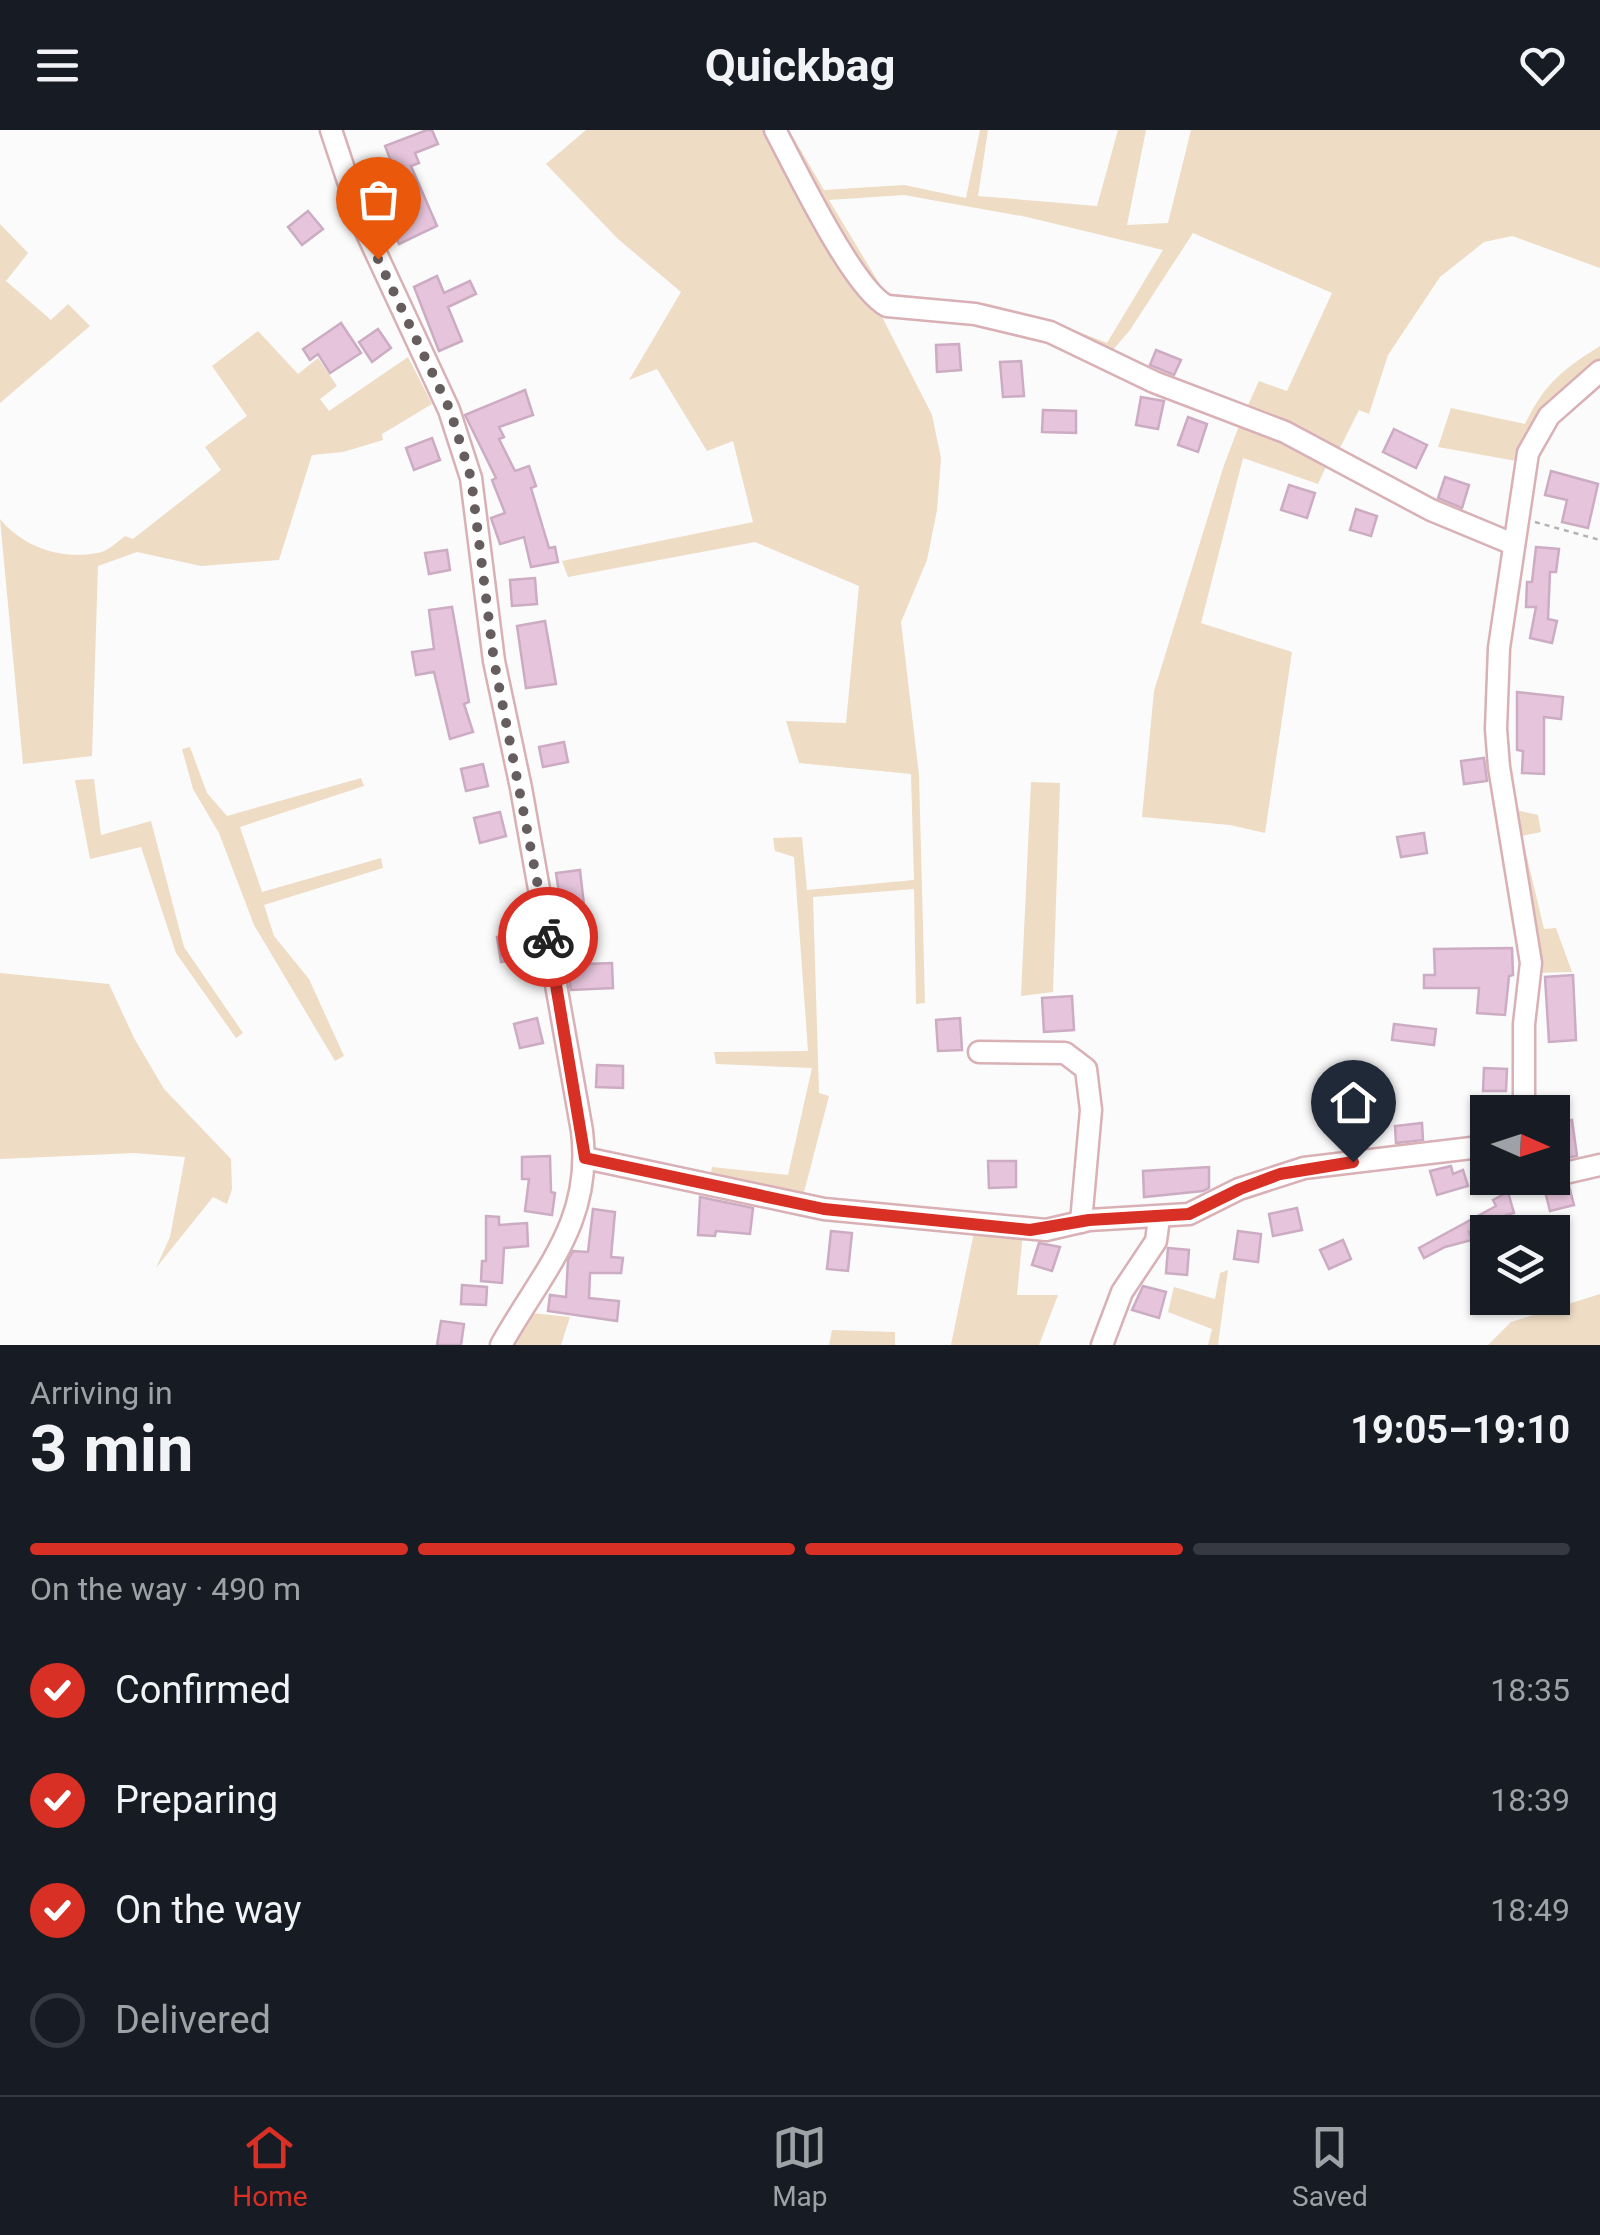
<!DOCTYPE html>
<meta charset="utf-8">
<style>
body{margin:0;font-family:Roboto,sans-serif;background:#20242c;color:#f1f3f6;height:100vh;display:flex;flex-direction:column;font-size:38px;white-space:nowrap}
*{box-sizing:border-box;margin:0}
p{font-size:32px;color:#9ea1a6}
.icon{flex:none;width:55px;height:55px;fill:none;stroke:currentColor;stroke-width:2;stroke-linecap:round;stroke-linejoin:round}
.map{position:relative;height:1215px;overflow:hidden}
.panel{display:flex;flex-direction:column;background:#171b24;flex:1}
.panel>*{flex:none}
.needle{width:65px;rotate:93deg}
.tools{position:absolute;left:1470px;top:965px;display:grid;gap:20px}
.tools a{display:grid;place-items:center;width:100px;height:100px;border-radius:0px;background:#171b24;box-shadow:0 2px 8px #0004;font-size:50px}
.pin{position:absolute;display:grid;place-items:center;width:85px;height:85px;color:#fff;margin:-102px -42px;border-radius:50% 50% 50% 0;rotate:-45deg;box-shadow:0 0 10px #0007}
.pin .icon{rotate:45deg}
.courier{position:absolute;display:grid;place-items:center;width:100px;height:100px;margin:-50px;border:8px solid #d93025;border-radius:50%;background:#fff;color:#222;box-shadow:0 2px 12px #0007}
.overview em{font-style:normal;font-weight:700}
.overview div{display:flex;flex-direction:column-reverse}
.overview{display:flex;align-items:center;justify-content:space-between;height:170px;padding:0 30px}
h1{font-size:65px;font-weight:700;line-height:75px}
.bar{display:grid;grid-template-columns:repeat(4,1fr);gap:15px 10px;align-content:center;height:120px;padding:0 30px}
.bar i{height:12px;border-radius:8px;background:#363941}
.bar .selected{background:#d93025}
.bar p{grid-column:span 4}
ol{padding:0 30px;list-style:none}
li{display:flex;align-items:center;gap:30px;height:110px}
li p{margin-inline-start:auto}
li .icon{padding:10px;border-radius:50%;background:#d93025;color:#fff;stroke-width:4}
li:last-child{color:#9ea1a6}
li i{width:55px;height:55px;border:5px solid #363941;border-radius:50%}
header{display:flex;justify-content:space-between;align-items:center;height:130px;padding:0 30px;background:#171b24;font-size:45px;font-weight:700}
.menu{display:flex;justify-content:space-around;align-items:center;height:140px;border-top:2px solid #363941;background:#171b24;font-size:28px;color:#9ea1a6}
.menu a{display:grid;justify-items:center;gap:5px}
.menu .selected{color:#d93025}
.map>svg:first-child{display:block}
.green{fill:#eedcc5;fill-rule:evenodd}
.building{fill:#e6c5dc;stroke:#ccacc2;stroke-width:2.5}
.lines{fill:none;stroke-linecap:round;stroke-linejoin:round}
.minor-casing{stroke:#d8b0b5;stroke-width:25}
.path{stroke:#b6b2b3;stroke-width:2.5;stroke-dasharray:5 5;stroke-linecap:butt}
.minor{stroke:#fff;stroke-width:20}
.done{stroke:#665d5e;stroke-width:10;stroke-dasharray:0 18}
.route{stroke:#d93025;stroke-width:12}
</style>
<header><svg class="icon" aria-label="menu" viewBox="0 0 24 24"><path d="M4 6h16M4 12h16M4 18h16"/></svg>Quickbag<svg class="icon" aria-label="heart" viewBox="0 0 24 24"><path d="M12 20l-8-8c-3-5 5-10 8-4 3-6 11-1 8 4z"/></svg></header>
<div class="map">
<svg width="1600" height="1215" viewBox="0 0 1600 1215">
<rect width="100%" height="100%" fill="#fbfbfb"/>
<!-- green -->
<g class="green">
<path d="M586 0H789L824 60 904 55 966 68 980 0H988L978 66 1097 76 1118 0H1146L1127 95 1168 93 1191 0H1600V138L1512 106 1484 112 1440 147 1388 225 1369 284 1359 280 1336 326 1244 284 1259 251 1287 261 1332 163 1193 103 1130 200 1106 228 1083 216 875 173 932 285 941 328 937 380 927 430 901 492 919 645 925 873 916 874 914 759 813 767 819 963 829 966 802 1070 709 1052 712 1037 788 1045 812 938 716 934 714 922 808 921 794 727 775 721 773 708 802 707 807 760 914 750 911 644 799 633 786 591 846 593 859 456 755 412 568 447 562 431 753 392 733 311 707 321 657 239 629 250 681 162 618 109 546 34ZM904 65 1027 87 1163 120 1107 213 1041 187 989 174 885 163 829 70Z"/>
<polygon points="0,94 28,123 6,151 51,190 68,174 90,196 0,273"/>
<path d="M258 201 298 244 318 228 337 256 320 269 329 281 408 227 432 274 382 304 383 310 343 322 312 325 279 430 201 436 137 422 98 436 92 626 23 634 0 389C23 417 61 430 97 423 107 422 117 412 125 406L133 409 221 340 205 317 247 286 212 236Z"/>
<path d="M1600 216V236L1558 264 1540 287 1522 332 1438 317 1451 278 1525 294C1545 253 1562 240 1600 216Z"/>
<polygon points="1242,288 1329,330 1318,354 1243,328 1201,493 1292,522 1265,703 1230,695 1142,687 1154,561 1224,335"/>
<polygon points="190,617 207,663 227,686 361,648 364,656 240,697 262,762 381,728 383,738 264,775 274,806 309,849 344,926 335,931 254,795 219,703 193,659 182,619"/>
<polygon points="94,649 101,705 151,691 184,817 243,903 236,908 176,823 141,717 90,729 75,650"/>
<polygon points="1031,652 1060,653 1053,862 1021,866"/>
<polygon points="1507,678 1538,685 1541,702 1522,706 1544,799 1556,798 1572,842 1533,843"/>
<polygon points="0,843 109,854 134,908 164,959 231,1029 232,1059 227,1074 213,1067 156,1138 170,1107 185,1027 134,1023 0,1029"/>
<polygon points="975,1097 1023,1103 1017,1165 1058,1165 1039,1215 951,1215"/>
<polygon points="1228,1140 1218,1215 1208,1215 1212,1199 1168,1182 1174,1157 1215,1169 1220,1143"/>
<polygon points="1600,1164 1600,1215 1488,1215 1511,1192"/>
<polygon points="522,1182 570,1187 561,1215 502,1215"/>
<polygon points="832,1200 895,1202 895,1215 829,1215"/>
</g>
<!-- building -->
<g class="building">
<polygon points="427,0 432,0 438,14 415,23 419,33 411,36 437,96 399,114 384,82 380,84 370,63 398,49 385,16"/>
<polygon points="308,81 323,99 302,115 288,97"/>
<polygon points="437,146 444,163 470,151 476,164 448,177 462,211 439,221 414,157"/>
<polygon points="341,193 361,223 330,243 318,224 310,230 303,219"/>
<polygon points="378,199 391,218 372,232 359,212"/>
<polygon points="959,214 961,240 937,242 936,215"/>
<polygon points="1156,220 1181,230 1174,245 1150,235"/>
<polygon points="1021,231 1024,266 1003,267 1000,232"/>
<polygon points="525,260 533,285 499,297 504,307 499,309 515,341 529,336 536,356 531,358 549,418 555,417 558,432 531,437 524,407 500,414 491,388 505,383 492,350 496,348 465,285"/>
<polygon points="1141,267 1164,271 1158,299 1136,295"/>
<polygon points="1043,280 1076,281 1076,303 1042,302"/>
<polygon points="1188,287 1207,294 1198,322 1178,315"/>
<polygon points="1394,299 1427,315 1416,338 1383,322"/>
<polygon points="432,308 440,330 414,340 406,318"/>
<polygon points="1551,341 1598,354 1588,398 1562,392 1567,370 1545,365"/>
<polygon points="1445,347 1469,355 1462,378 1438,368"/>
<polygon points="1289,355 1315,363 1307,388 1281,380"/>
<polygon points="1356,379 1377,386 1371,406 1350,400"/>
<polygon points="1536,417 1559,419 1556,442 1550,442 1548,489 1557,491 1552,513 1530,508 1536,477 1526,477 1527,452 1532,452"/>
<polygon points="447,420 450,440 429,444 425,423"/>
<polygon points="535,448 537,474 512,476 510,450"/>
<polygon points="452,477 469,572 464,574 473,602 450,609 434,542 416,545 412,522 434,519 429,480"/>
<polygon points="545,491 556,554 526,558 517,496"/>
<polygon points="1517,562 1563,567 1561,589 1544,587 1544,644 1522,643 1523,621 1517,620"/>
<polygon points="564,612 568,632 543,637 539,617"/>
<polygon points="1484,628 1487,651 1464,654 1461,631"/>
<polygon points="483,634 488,656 466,661 461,639"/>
<polygon points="500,682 506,706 480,713 474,688"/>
<polygon points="1424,703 1427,723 1401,727 1397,707"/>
<polygon points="580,740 586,793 582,794 584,834 612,833 613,858 571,860 566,834 573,834 571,795 564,796 556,743"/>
<polygon points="520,803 525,827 501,832 497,807"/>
<polygon points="1512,818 1513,845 1509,846 1505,885 1477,883 1479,858 1424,858 1424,845 1435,845 1434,819"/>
<polygon points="1573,845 1576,910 1549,912 1545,847"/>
<polygon points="1072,866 1074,900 1044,902 1042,868"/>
<polygon points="537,888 543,913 520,918 514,894"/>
<polygon points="960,888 962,920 938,921 936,890"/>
<polygon points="1394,894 1436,899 1434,915 1392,910"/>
<polygon points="597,935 623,936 623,958 596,957"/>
<polygon points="1484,938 1507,939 1506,961 1483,961"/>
<polygon points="1572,990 1577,1026 1564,1028 1562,1016 1552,1018 1552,993"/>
<polygon points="1422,993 1423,1010 1396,1013 1395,996"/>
<polygon points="550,1026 551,1062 555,1063 552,1085 525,1081 529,1049 522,1049 522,1027"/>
<polygon points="988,1031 1016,1031 1016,1057 989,1058"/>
<polygon points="1451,1036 1453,1044 1463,1040 1468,1056 1437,1065 1430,1041"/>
<polygon points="1209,1037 1209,1058 1203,1061 1144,1067 1143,1041"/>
<polygon points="1569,1056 1574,1075 1550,1081 1544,1057 1554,1060"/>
<polygon points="1508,1062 1514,1083 1506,1085 1515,1102 1469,1102 1472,1110 1445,1117 1424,1128 1419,1118 1496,1076 1493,1070"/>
<polygon points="700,1067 753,1078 750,1104 716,1101 715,1106 698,1105"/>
<polygon points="1297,1078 1302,1100 1273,1106 1269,1084"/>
<polygon points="593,1079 615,1082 611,1127 623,1128 621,1143 590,1143 589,1168 619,1171 617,1191 548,1181 550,1165 566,1167 568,1130 573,1121 588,1122"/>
<polygon points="486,1086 499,1087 499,1095 527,1093 528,1116 504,1118 502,1153 481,1151 482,1131 486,1131"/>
<polygon points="831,1101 852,1103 848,1141 827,1139"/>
<polygon points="1238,1101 1261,1104 1258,1132 1234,1129"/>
<polygon points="1343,1110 1351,1129 1329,1139 1320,1120"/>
<polygon points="1039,1113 1060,1117 1052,1141 1032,1135"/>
<polygon points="1168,1118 1189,1120 1187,1145 1166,1143"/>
<polygon points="462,1155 487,1157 486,1175 461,1174"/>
<polygon points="1143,1156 1166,1162 1159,1188 1132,1180"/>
<polygon points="441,1191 464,1194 461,1215 437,1215"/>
</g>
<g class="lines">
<!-- minor casing -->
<g class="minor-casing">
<g id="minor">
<path d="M331 0 362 93 449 280 471 348 494 531 521 658 582 1001C593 1093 543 1140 501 1215"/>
<path d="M775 0C796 39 853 159 887 176L975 184 1050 202 1154 252 1285 302 1431 380 1513 414"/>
<polyline points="979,922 1065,923 1086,939 1091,980 1081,1092"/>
<polyline points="1524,982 1524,894 1531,833 1499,637 1496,599 1499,518 1528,323 1549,286 1600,241"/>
<polyline points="585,1028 824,1079 1046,1100 1089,1090 1189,1084 1239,1059 1304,1038 1488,1016"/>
<polyline points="1552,1046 1600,1035"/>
<polyline points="1102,1215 1122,1162 1156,1111 1159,1088"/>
</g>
</g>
<!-- path -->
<polyline class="path" points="1535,392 1600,410"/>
<!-- minor -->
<use href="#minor" class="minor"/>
</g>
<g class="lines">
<!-- done -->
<polyline class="done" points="378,129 450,280 471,348 494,531 548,807"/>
<!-- route -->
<polyline class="route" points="548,807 585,1028 824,1079 1030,1100 1089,1090 1189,1084 1240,1059 1280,1044 1353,1032"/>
</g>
</svg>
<div class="tools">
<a><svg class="needle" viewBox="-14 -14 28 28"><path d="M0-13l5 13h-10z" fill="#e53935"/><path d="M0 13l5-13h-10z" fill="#9ea1a6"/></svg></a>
<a><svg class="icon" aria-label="layers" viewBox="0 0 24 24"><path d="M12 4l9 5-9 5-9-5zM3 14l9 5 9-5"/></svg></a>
</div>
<div class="pin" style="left:378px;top:129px;background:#ea580c"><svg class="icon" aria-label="bag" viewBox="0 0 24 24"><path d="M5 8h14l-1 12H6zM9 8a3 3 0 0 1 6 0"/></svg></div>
<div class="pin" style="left:1353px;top:1032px;background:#1f2937"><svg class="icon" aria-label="home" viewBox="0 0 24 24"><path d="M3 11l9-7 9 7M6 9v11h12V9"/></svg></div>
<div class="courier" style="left:548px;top:807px"><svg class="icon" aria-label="bike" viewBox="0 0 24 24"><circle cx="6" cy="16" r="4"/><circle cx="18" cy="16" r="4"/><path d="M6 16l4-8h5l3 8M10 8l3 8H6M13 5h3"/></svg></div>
</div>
<section class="panel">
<div class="overview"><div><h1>3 min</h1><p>Arriving in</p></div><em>19:05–19:10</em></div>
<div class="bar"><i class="selected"></i><i class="selected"></i><i class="selected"></i><i></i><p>On the way · 490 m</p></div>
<ol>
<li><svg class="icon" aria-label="check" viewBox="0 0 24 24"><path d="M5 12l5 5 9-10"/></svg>Confirmed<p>18:35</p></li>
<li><svg class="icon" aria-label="check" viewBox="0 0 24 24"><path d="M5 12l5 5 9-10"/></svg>Preparing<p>18:39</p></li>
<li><svg class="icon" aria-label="check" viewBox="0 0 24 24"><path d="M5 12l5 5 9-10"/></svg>On the way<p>18:49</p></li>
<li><i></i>Delivered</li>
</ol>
</section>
<nav class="menu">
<a class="selected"><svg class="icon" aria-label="home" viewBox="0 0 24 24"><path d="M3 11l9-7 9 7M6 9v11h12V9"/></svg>Home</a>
<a><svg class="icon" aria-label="map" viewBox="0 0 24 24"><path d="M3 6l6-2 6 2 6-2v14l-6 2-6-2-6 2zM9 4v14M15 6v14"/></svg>Map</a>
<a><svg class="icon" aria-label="saved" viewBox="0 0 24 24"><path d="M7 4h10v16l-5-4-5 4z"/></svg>Saved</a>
</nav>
